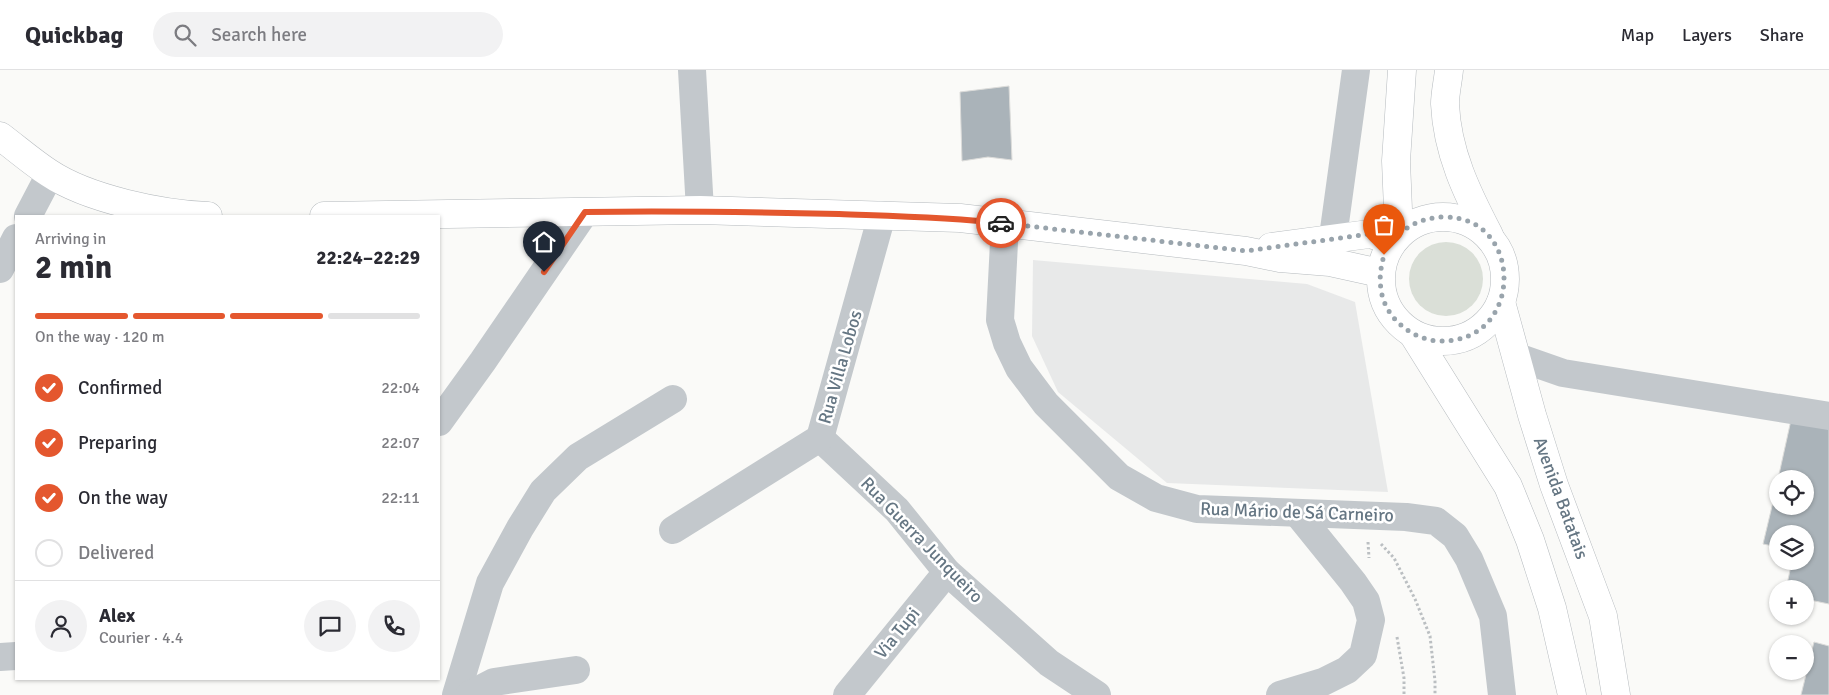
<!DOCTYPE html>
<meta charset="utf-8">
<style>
body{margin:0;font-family:Signika,sans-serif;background:#f2f2f3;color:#2b2b33;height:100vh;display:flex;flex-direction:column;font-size:19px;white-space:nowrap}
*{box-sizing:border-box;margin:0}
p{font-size:16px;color:#7c7c81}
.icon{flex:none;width:28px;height:28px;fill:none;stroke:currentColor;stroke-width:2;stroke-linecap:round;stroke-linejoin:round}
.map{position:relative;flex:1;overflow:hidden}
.sheet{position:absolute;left:15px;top:145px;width:425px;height:465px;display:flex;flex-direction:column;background:#fff;border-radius:0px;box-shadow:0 1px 4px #0004}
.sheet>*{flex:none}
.fabs{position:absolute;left:1769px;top:400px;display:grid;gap:10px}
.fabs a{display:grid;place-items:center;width:45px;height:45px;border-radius:50%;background:#fff;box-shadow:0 1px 4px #0004;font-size:25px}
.pin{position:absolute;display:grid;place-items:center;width:42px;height:42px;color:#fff;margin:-51px -21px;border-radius:50% 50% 50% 0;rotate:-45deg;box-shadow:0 0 5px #0007}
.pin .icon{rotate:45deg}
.courier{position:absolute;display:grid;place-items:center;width:50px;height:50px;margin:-25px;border:4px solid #e4572e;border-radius:50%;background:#fff;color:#222;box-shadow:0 1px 6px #0007}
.overview em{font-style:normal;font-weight:700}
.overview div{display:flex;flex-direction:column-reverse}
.overview{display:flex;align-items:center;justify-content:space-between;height:85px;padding:0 20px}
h1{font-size:32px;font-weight:700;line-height:38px}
.bar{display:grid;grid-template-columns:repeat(4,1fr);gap:8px 5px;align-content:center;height:60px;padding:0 20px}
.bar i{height:6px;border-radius:4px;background:#e1e1e2}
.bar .active{background:#e4572e}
.bar p{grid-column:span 4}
.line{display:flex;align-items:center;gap:12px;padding:0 20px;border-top:1px solid #e1e1e2}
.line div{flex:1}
.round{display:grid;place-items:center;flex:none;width:52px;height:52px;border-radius:26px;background:#f2f2f3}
ol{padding:0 20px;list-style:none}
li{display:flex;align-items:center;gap:15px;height:55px}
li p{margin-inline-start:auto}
li .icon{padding:5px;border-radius:50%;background:#e4572e;color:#fff;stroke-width:4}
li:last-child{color:#7c7c81}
li i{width:28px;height:28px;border:2px solid #e1e1e2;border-radius:50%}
header{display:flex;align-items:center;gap:30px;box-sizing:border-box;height:70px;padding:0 25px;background:#fff;border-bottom:1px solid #e1e1e2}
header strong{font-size:24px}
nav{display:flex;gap:28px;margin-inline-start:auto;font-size:18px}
.search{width:350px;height:45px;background:#f2f2f3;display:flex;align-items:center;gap:12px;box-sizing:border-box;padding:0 18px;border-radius:28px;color:#7c7c81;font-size:19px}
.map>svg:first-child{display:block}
.built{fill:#e8e9e9}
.green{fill:#dadfd7}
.building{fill:#aab3b9;stroke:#dcdcda}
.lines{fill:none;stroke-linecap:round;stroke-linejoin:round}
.major-casing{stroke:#b5babe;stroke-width:29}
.path{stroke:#bbbfc2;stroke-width:3;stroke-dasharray:2.5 2.5;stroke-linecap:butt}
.minor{stroke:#c3c8cc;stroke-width:28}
.major{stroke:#fff;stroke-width:28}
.done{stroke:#99a4ac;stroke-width:5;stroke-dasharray:0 9}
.route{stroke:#e4572e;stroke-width:6}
.labels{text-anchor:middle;stroke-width:5;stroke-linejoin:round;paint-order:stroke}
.street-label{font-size:18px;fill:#657683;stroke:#fff}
</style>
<header>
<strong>Quickbag</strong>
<div class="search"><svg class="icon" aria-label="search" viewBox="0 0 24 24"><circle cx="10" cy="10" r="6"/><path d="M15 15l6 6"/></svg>Search here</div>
<nav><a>Map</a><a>Layers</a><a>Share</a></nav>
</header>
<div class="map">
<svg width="1829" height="625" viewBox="0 0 1829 625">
<rect width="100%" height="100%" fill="#fafaf8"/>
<!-- built -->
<polygon class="built" points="1033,190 1307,214 1355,232 1388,422 1167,413 1058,322 1032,266"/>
<!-- green -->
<circle class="green" cx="1446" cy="209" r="37"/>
<!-- building -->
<g class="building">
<polygon points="1009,16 1012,90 988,87 962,91 960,22"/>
<polygon points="1791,350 1829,358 1829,534 1805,529 1805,519 1786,519 1792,491 1805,491 1805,464 1778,464 1778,477 1763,474 1778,411 1778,436 1805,436 1805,409 1778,409"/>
<polygon points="1814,572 1829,576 1829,625 1801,625"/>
</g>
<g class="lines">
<!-- major casing -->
<g class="major-casing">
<g id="major">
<path d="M1449 0C1448 11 1445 23 1445 34 1447 82 1467 123 1489 165"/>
<path d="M0 66C16 78 32 92 49 103 88 129 161 144 208 146"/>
<polyline points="324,146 700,140 960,148 1246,181 1280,188 1330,192 1380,203"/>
<circle cx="1443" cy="209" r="62"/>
<polyline points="1399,164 1396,91 1402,0"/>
<polyline points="1271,177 1369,164 1393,170"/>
<polyline points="1501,232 1532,345 1554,415 1603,546 1616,625"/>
<polyline points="1413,264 1508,416 1530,470 1552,538 1572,625"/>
</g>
</g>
<!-- path -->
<g class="path">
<polyline points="1368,472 1369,488"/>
<polyline points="1381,474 1394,488 1415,529 1430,566 1435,611 1435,625"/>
<polyline points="1397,567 1404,608 1404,625"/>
</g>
<!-- minor -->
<g class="minor">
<polyline points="692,0 700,140"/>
<polyline points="28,146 50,104"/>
<polyline points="1005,153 1000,250 1007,273 1019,298 1046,334 1119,407 1156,428 1197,439 1406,447 1436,451 1455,466 1469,489 1493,546 1502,625"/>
<polyline points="1333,167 1356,0"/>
<polyline points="0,199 16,168"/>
<polyline points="1517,287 1563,303 1829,346"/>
<polyline points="439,352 483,291 585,142"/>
<polyline points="820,368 897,440 947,502 1049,593 1097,625"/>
<polyline points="673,460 820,368 882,145"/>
<polyline points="0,587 16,586"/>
<polyline points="456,625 490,513 520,458 543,421 578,387 673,329"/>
<polyline points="469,625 494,612 576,600"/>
<polyline points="847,625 947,502"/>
<polyline points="1280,625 1323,612 1347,600 1363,585 1371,550 1366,531 1353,512 1298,444"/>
</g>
<!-- major -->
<use href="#major" class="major"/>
</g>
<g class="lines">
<!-- done -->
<path class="done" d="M1001 153 1246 181 1369 164 1393 170C1407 155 1423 148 1443 147 1525 145 1525 274 1439 271 1412 270 1384 247 1381 219 1379 207 1381 197 1384 185"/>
<!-- route -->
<path class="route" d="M544 202 585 142C670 141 754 142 839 144 893 146 947 147 1001 153"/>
</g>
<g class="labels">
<!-- street labels -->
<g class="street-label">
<text transform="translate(840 297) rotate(-74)" y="6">Rua Villa Lobos</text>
<text transform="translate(1561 428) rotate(70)" y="6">Avenida Batatais</text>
<text transform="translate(1297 442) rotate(2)" y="6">Rua Mário de Sá Carneiro</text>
<text transform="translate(922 470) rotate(46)" y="6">Rua Guerra Junqueiro</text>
<text transform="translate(897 563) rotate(-51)" y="6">Via Tupi</text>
</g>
</g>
</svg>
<div class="fabs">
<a><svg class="icon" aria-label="locate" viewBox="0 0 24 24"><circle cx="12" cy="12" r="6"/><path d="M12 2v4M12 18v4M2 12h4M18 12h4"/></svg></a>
<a><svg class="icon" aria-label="layers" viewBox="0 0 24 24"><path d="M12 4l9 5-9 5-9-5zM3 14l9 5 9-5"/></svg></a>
<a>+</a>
<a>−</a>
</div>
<div class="pin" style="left:1384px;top:185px;background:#ea580c"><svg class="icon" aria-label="bag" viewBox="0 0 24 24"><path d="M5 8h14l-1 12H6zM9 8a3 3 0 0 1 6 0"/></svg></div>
<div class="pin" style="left:544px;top:202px;background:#1f2937"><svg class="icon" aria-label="home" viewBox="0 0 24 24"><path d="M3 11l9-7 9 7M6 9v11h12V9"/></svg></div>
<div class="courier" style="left:1001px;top:153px"><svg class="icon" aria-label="car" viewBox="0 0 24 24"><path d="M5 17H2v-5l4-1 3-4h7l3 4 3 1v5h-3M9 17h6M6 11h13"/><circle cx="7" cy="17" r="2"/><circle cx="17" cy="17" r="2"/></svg></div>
<section class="sheet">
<div class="overview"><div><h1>2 min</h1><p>Arriving in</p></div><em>22:24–22:29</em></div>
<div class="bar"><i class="active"></i><i class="active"></i><i class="active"></i><i></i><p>On the way · 120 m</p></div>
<ol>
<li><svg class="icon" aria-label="check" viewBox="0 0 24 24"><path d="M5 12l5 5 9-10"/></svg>Confirmed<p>22:04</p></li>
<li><svg class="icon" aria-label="check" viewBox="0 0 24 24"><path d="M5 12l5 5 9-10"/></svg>Preparing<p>22:07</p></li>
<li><svg class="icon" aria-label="check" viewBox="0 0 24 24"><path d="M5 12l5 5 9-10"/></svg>On the way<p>22:11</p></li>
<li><i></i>Delivered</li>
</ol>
<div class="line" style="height:90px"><a class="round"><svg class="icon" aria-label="person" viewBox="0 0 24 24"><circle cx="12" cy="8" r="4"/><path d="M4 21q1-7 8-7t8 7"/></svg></a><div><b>Alex</b><p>Courier · 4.4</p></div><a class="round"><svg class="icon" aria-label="chat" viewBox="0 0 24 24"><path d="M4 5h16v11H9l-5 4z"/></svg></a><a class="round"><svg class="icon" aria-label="phone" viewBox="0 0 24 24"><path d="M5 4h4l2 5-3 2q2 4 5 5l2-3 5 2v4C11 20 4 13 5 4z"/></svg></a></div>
</section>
</div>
